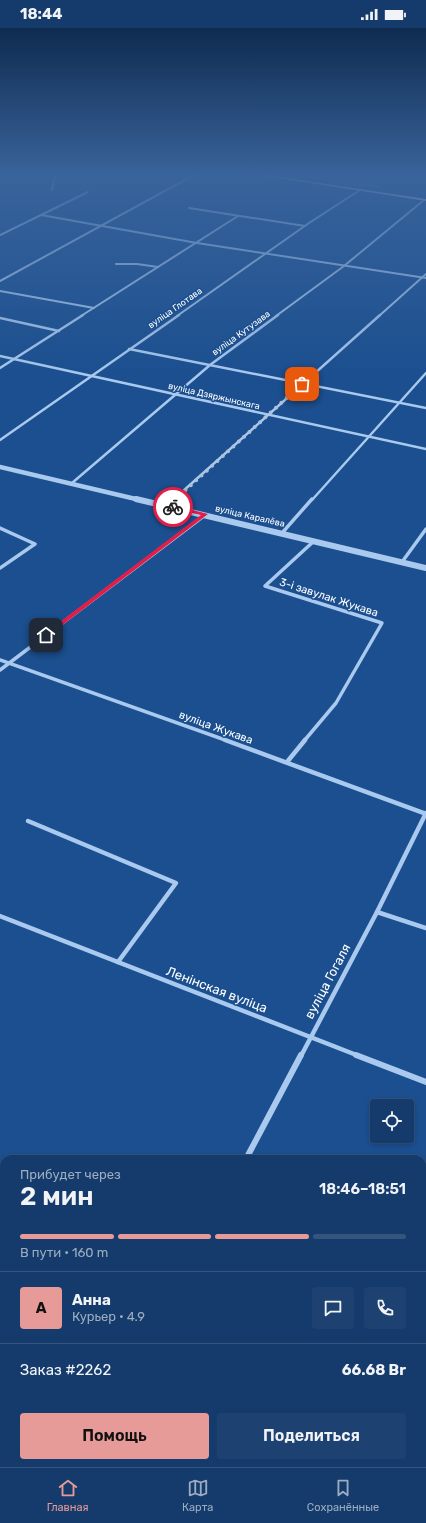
<!DOCTYPE html>
<html lang="ru">
<meta charset="utf-8">
<style>
body{margin:0;font-family:Rubik,sans-serif;background:#1d4271;color:#f1f3f6;height:100vh;display:flex;flex-direction:column;font-size:15px;white-space:nowrap}
*{box-sizing:border-box;margin:0}
p{font-size:13px;color:#9dadc1}
.icon{flex:none;width:22px;height:22px;fill:none;stroke:currentColor;stroke-width:2;stroke-linecap:round;stroke-linejoin:round}
.map{position:relative;flex:1;overflow:hidden}
.details{position:absolute;left:0px;top:1127px;width:426px;height:312px;display:flex;flex-direction:column;background:#143b6b;border-radius:12px 12px 0 0;box-shadow:0 2px 6px #0003,0 0 0 1px #33557e}
.details>*{flex:none}
.buttons{position:absolute;left:370px;top:1071px;display:grid;gap:8px}
.buttons a{display:grid;place-items:center;width:44px;height:44px;border-radius:4px;background:#143b6b;box-shadow:0 2px 6px #0003,0 0 0 1px #33557e;font-size:20px}
.pin{position:absolute;display:grid;place-items:center;width:34px;height:34px;color:#fff;margin:-17px;border-radius:8px;box-shadow:0 2px 6px #0006}
.courier{position:absolute;display:grid;place-items:center;width:40px;height:40px;margin:-20px;border:3px solid #e11d48;border-radius:50%;background:#fff;color:#222;box-shadow:0 1px 5px #0007}
.head em{font-style:normal;font-weight:600}
.head div{display:flex;flex-direction:column-reverse}
.head{display:flex;align-items:center;justify-content:space-between;height:68px;padding:0 20px}
h1{font-size:26px;font-weight:600;line-height:30px}
.bar{display:grid;grid-template-columns:repeat(4,1fr);gap:6px 4px;align-content:center;height:48px;padding:0 20px}
.bar i{height:5px;border-radius:3px;background:#33557e}
.bar .active{background:#e69b98}
.bar p{grid-column:span 4}
.line{display:flex;align-items:center;gap:10px;padding:0 20px;border-top:1px solid #33557e}
.line div{flex:1}
.round{display:grid;place-items:center;flex:none;width:42px;height:42px;border-radius:4px;background:#1d4271}
.button{display:flex;gap:8px;margin-top:auto;padding:8px 20px}
.button a{flex:1;height:46px;border-radius:4px;background:#e69b98;color:#111;font-size:16px;font-weight:600;line-height:46px;text-align:center}
.button a+a{background:#1d4271;color:#f1f3f6}
.status{display:flex;justify-content:space-between;align-items:center;height:28px;padding:0 20px;background:#143b6b;direction:ltr}
.status svg{height:11px;fill:currentColor}
.tab-bar{display:flex;justify-content:space-around;align-items:center;height:56px;border-top:1px solid #33557e;background:#143b6b;font-size:11px;color:#9dadc1}
.tab-bar a{display:grid;justify-items:center;gap:2px}
.tab-bar .active{color:#e69b98}
.map>svg:first-child{display:block}
.green{fill:#2e69ad}
.lines{fill:none;stroke-linecap:round;stroke-linejoin:round}
.minor-far4{stroke:#a9c9ee;stroke-width:2}
.minor-far3{stroke:#a9c9ee;stroke-width:2.5}
.minor-far2{stroke:#a9c9ee;stroke-width:3.5}
.minor-far1{stroke:#a9c9ee;stroke-width:4.5}
.minor{stroke:#a9c9ee;stroke-width:6}
.tertiary-far1{stroke:#a9c9ee;stroke-width:4.5}
.tertiary{stroke:#a9c9ee;stroke-width:6}
.primary{fill:#f0f6ff;fill-rule:evenodd}
.route{fill:#e11d48}
.done{stroke:#afc1d8;stroke-width:4;stroke-dasharray:0 7.2}
.labels{text-anchor:middle;stroke-width:3;stroke-linejoin:round;paint-order:stroke}
.far-street-label{font-size:9px;fill:#fff;stroke:#1b4f8f}
.street-label{font-size:11px;fill:#fff;stroke:#1b4f8f}
.near-street-label{font-size:13px;fill:#fff;stroke:#1b4f8f}
</style>
<div class="status"><b>18:44</b><svg viewBox="0 0 49 12"><path d="M0 12V9h3v3zM5 12V6h3v6zM10 12V3h3v9zM15 12V0h3v12zM26 1h20v11H26zM47 4h2v5h-2z"/></svg></div>
<div class="map">
<svg width="426" height="1439" viewBox="0 0 426 1439">
<rect width="100%" height="100%" fill="#1b4f8f"/>
<!-- green -->
<polygon class="green" points="287,147 322,147 380,158 376,161"/>
<g class="lines">
<!-- minor-far4 -->
<g class="minor-far4">
<polyline points="52,162 55,147"/>
<polyline points="189,180 305,198"/>
<polyline points="41,187 197,215 426,250"/>
<polyline points="0,207 88,164"/>
<polyline points="116,236 137,236 158,239"/>
<polyline points="0,253 194,147"/>
<polyline points="0,263 94,280"/>
<polyline points="81,288 238,188"/>
<polyline points="177,288 309,195 360,162"/>
<polyline points="276,288 344,238 424,172"/>
<polyline points="379,288 426,246"/>
</g>
<!-- minor-far3 -->
<g class="minor-far3">
<polyline points="0,290 59,303"/>
<polyline points="129,321 426,380"/>
<polyline points="0,328 426,421"/>
<polyline points="0,340 83,287"/>
<polyline points="0,412 179,287"/>
<polyline points="72,455 210,337 278,287"/>
<polyline points="173,472 380,287"/>
<polyline points="312,472 426,345"/>
</g>
<!-- minor-far2 -->
<g class="minor-far2">
<polyline points="167,478 175,471"/>
<polyline points="0,500 35,516 0,540"/>
<polyline points="282,505 312,471"/>
<polyline points="402,534 426,501"/>
<polyline points="0,632 228,713"/>
<polyline points="0,642 205,487"/>
<polyline points="304,713 336,675 382,595 265,558 314,513"/>
</g>
<!-- minor-far1 -->
<g class="minor-far1">
<polyline points="225,712 426,786"/>
<polyline points="287,734 305,712"/>
<polyline points="28,793 176,855 118,934"/>
<polyline points="377,884 426,900"/>
<polyline points="0,888 359,1028"/>
<polyline points="301,1028 377,884 426,785"/>
</g>
<!-- minor -->
<g class="minor">
<polyline points="356,1027 426,1054"/>
<polyline points="246,1131 301,1027"/>
<polyline points="0,1195 4,1197"/>
<polyline points="422,1405 426,1407"/>
<polyline points="87,1439 89,1435"/>
</g>
<!-- tertiary-far1 -->
<polyline class="tertiary-far1" points="0,439 140,472"/>
<!-- tertiary -->
<polyline class="tertiary" points="136,471 426,540"/>
<!-- primary -->
<polygon class="primary" points="258,147 267,147 426,171 426,173"/>
</g>
<!-- sky -->
<linearGradient id="sky" x2="0" y2="1"><stop stop-color="#0f2b4f"/><stop offset="0.42" stop-color="#39639b"/><stop offset="1" stop-color="#39639b" stop-opacity="0"/></linearGradient>
<rect width="426" height="348" fill="url(#sky)"/>
<!-- route -->
<polygon class="route" points="173,477 208,486 48,608 44,608 44,606 201,487 171,480"/>
<g class="lines">
<!-- done -->
<polyline class="done" points="173,479 168,478 302,356"/>
</g>
<g class="labels">
<!-- far-street labels -->
<g class="far-street-label">
<text transform="translate(175 280) rotate(-35)" y="3">вуліца Глотава</text>
<text transform="translate(241 305) rotate(-36)" y="3">вуліца Кутузава</text>
<text transform="translate(214 368) rotate(13)" y="3">вуліца Дзяржынскага</text>
<text transform="translate(250 488) rotate(13)" y="3">вуліца Каралёва</text>
</g>
<!-- street labels -->
<g class="street-label">
<text transform="translate(329 569) rotate(18)" y="4">3-і завулак Жукава</text>
<text transform="translate(216 699) rotate(20)" y="4">вуліца Жукава</text>
</g>
<!-- near-street labels -->
<g class="near-street-label">
<text transform="translate(327 953) rotate(-62)" y="5">вуліца Гогаля</text>
<text transform="translate(217 961) rotate(21)" y="5">Ленінская вуліца</text>
</g>
</g>
</svg>
<div class="buttons">
<a><svg class="icon" aria-label="locate" viewBox="0 0 24 24"><circle cx="12" cy="12" r="6"/><path d="M12 2v4M12 18v4M2 12h4M18 12h4"/></svg></a>
</div>
<div class="pin" style="left:302px;top:356px;background:#ea580c"><svg class="icon" aria-label="bag" viewBox="0 0 24 24"><path d="M5 8h14l-1 12H6zM9 8a3 3 0 0 1 6 0"/></svg></div>
<div class="pin" style="left:46px;top:607px;background:#1f2937"><svg class="icon" aria-label="home" viewBox="0 0 24 24"><path d="M3 11l9-7 9 7M6 9v11h12V9"/></svg></div>
<div class="courier" style="left:173px;top:479px"><svg class="icon" aria-label="bike" viewBox="0 0 24 24"><circle cx="6" cy="16" r="4"/><circle cx="18" cy="16" r="4"/><path d="M6 16l4-8h5l3 8M10 8l3 8H6M13 5h3"/></svg></div>
<section class="details">
<div class="head"><div><h1>2 мин</h1><p>Прибудет через</p></div><em>18:46–18:51</em></div>
<div class="bar"><i class="active"></i><i class="active"></i><i class="active"></i><i></i><p>В пути · 160 m</p></div>
<div class="line" style="height:72px"><b class="round" style="background:#e69b98;color:#111">А</b><div><b>Анна</b><p>Курьер · 4.9</p></div><a class="round"><svg class="icon" aria-label="chat" viewBox="0 0 24 24"><path d="M4 5h16v11H9l-5 4z"/></svg></a><a class="round"><svg class="icon" aria-label="phone" viewBox="0 0 24 24"><path d="M5 4h4l2 5-3 2q2 4 5 5l2-3 5 2v4C11 20 4 13 5 4z"/></svg></a></div>
<div class="line" style="height:52px"><div>Заказ #2262</div><b>66.68 Br</b></div>
<div class="button"><a>Помощь</a><a>Поделиться</a></div>
</section>
</div>
<nav class="tab-bar">
<a class="active"><svg class="icon" aria-label="home" viewBox="0 0 24 24"><path d="M3 11l9-7 9 7M6 9v11h12V9"/></svg>Главная</a>
<a><svg class="icon" aria-label="map" viewBox="0 0 24 24"><path d="M3 6l6-2 6 2 6-2v14l-6 2-6-2-6 2zM9 4v14M15 6v14"/></svg>Карта</a>
<a><svg class="icon" aria-label="saved" viewBox="0 0 24 24"><path d="M7 4h10v16l-5-4-5 4z"/></svg>Сохранённые</a>
</nav>
